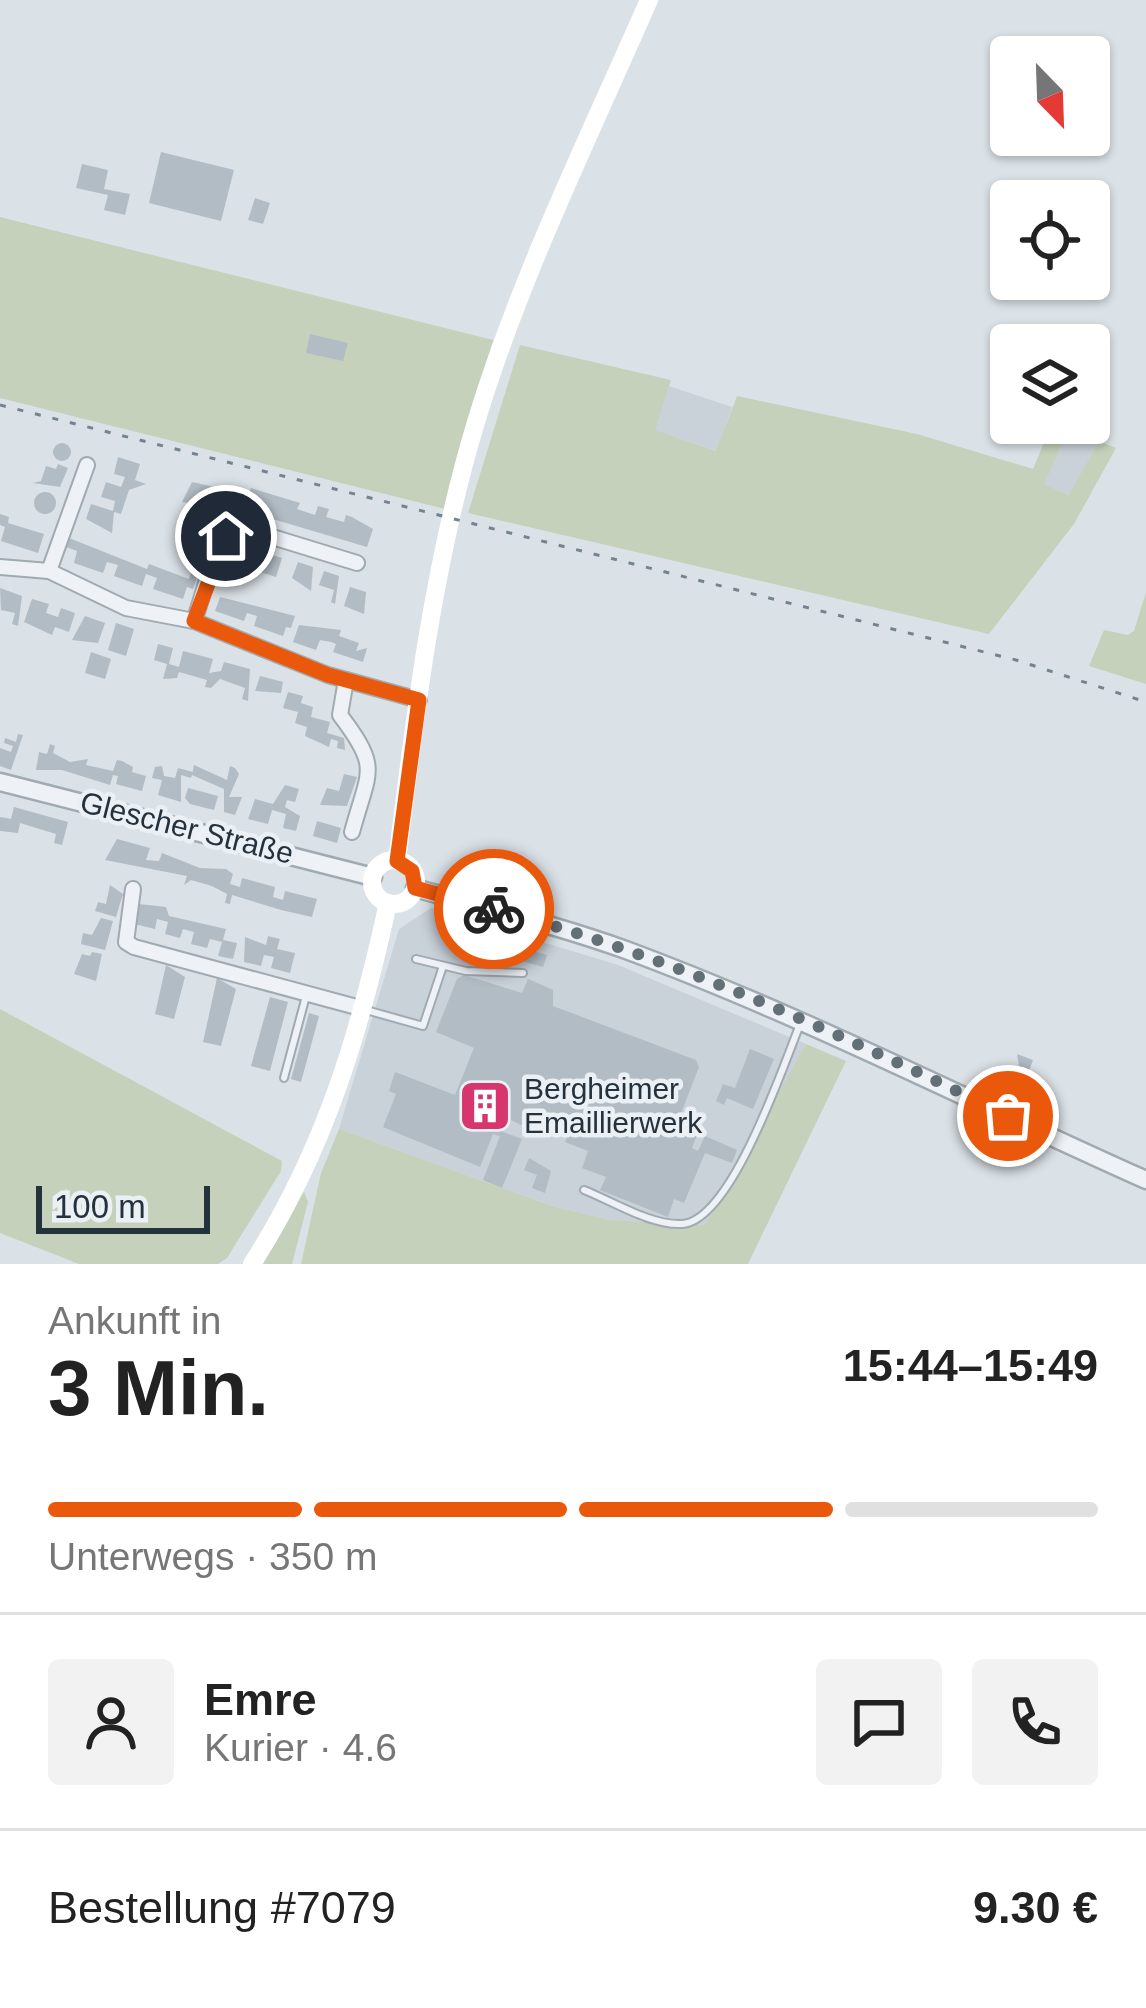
<!DOCTYPE html>
<html lang="de">
<meta charset="utf-8">
<style>
body{margin:0;font-family:Helvetica,sans-serif;background:#f2f2f2;color:#222;height:100vh;display:flex;flex-direction:column;font-size:45px;white-space:nowrap}
*{box-sizing:border-box;margin:0}
p{font-size:39px;color:#767676}
.icon{flex:none;width:66px;height:66px;fill:none;stroke:currentColor;stroke-width:2;stroke-linecap:round;stroke-linejoin:round}
.map{position:relative;height:1264px;overflow:hidden}
.drawer{display:flex;flex-direction:column;background:#fff;flex:1}
.drawer>*{flex:none}
.needle{width:78px;rotate:157deg}
.buttons{position:absolute;left:990px;top:36px;display:grid;gap:24px}
.buttons a{display:grid;place-items:center;width:120px;height:120px;border-radius:12px;background:#fff;box-shadow:0 3px 9px #0004;font-size:60px}
.scale{position:absolute;left:36px;bottom:30px;width:174px;box-sizing:border-box;padding-left:12px;border:6px solid #24323d;border-top:0;font-size:33px;line-height:42px;white-space:nowrap;color:#24323d;-webkit-text-stroke:9px #eaf0f4;paint-order:stroke}
.pin{position:absolute;display:grid;place-items:center;width:102px;height:102px;color:#fff;margin:-51px;border:6px solid #fff;border-radius:50%;box-shadow:0 3px 12px #0007}
.courier{position:absolute;display:grid;place-items:center;width:120px;height:120px;margin:-60px;border:9px solid #ea580c;border-radius:50%;background:#fff;color:#222;box-shadow:0 3px 15px #0007}
.headline em{font-style:normal;font-weight:700}
.headline div{display:flex;flex-direction:column-reverse}
.headline{display:flex;align-items:center;justify-content:space-between;height:204px;padding:0 48px}
h1{font-size:78px;font-weight:700;line-height:90px}
.bar{display:grid;grid-template-columns:repeat(4,1fr);gap:18px 12px;align-content:center;height:144px;padding:0 48px}
.bar i{height:15px;border-radius:9px;background:#e0e0e0}
.bar .active{background:#ea580c}
.bar p{grid-column:span 4}
.line{display:flex;align-items:center;gap:30px;padding:0 48px;border-top:3px solid #e0e0e0}
.line div{flex:1}
.round{display:grid;place-items:center;flex:none;width:126px;height:126px;border-radius:12px;background:#f2f2f2}
.map>svg:first-child{display:block}
.built{fill:#c9d1d9}
.green{fill:#c5d1bb}
.building{fill:#b2bcc4}
.lines{fill:none;stroke-linecap:round;stroke-linejoin:round}
.service-casing{stroke:#a0aab1;stroke-width:10}
.minor-casing{stroke:#a0aab1;stroke-width:18}
.tertiary-casing{stroke:#a0aab1;stroke-width:21}
.service{stroke:#eef1f5;stroke-width:6}
.minor{stroke:#eef1f5;stroke-width:14}
.tertiary{stroke:#eef1f5;stroke-width:16}
.secondary{stroke:#fff;stroke-width:18}
.rail{stroke:#738491;stroke-width:3;stroke-dasharray:6 12;stroke-linecap:butt}
.done{stroke:#647078;stroke-width:12;stroke-dasharray:0 21.6}
.route{stroke:#ea580c;stroke-width:15}
.labels{text-anchor:middle;stroke-width:9;stroke-linejoin:round;paint-order:stroke}
.street-label{font-size:30px;fill:#24323d;stroke:#eaf0f4}
.poi-label{font-size:30px;fill:#24323d;stroke:#eaf0f4;text-anchor:start}
</style>
<div class="map">
<svg width="1146" height="1264" viewBox="0 0 1146 1264">
<rect width="100%" height="100%" fill="#dbe2e7"/>
<!-- built -->
<g class="built">
<polygon points="669,386 732,407 717,451 654,430"/>
<polygon points="1069,428 1099,441 1070,495 1043,484"/>
<polygon points="431,908 618,965 806,1044 717,1218 705,1225 610,1220 552,1206 339,1129 399,929"/>
</g>
<!-- green -->
<g class="green">
<polygon points="0,217 493,340 445,509 0,398"/>
<polygon points="520,345 671,380 655,430 716,451 737,396 917,434 1033,469 1052,423 1069,428 1044,484 1069,495 1099,441 1116,448 1074,524 989,634 468,513"/>
<polygon points="1146,592 1146,684 1089,666 1104,630 1128,635 1134,631"/>
<polygon points="0,1009 282,1161 281,1171 227,1258 218,1264 79,1264 0,1233"/>
<polygon points="806,1044 846,1061 748,1264 301,1264 321,1173 339,1129 552,1206 610,1220 705,1225"/>
<polygon points="304,1192 308,1202 292,1264 257,1264"/>
</g>
<!-- building -->
<g class="building">
<polygon points="161,152 234,170 221,221 149,203"/>
<polygon points="82,164 108,170 104,189 130,194 125,215 104,210 108,195 76,188"/>
<polygon points="255,198 270,203 263,224 248,220"/>
<polygon points="310,334 348,343 343,361 306,353"/>
<circle cx="62" cy="452" r="9"/>
<polygon points="118,457 140,464 135,480 146,484 129,490 121,514 114,512 112,533 86,519 91,504 113,511 115,501 101,497 106,482 121,487 125,477 114,474"/>
<polygon points="58,464 68,468 60,487 33,483 41,481 46,466 56,469"/>
<polygon points="192,482 223,489 220,499 211,496 209,505 182,502"/>
<polygon points="251,488 300,503 297,509 315,515 318,506 329,509 326,517 344,522 346,515 352,517 373,529 367,547 225,505 230,490 248,496"/>
<circle cx="45" cy="503" r="11"/>
<polygon points="189,509 210,516 205,531 182,529"/>
<polygon points="0,514 9,517 8,523 44,534 38,553 1,541 5,527 0,525"/>
<circle cx="190" cy="547" r="10"/>
<polygon points="69,538 147,569 149,564 189,579 191,573 198,575 193,589 187,587 183,599 153,589 157,578 146,574 142,586 114,576 118,565 107,562 103,573 74,563 77,551 66,547"/>
<polygon points="238,546 253,551 250,575 232,564"/>
<polygon points="266,553 282,558 276,577 260,572"/>
<polygon points="298,562 313,567 311,591 292,578"/>
<polygon points="324,571 339,576 335,604 331,602 334,590 319,585"/>
<polygon points="350,587 366,592 364,614 344,606"/>
<polygon points="0,588 22,596 18,626 12,624 15,613 1,610"/>
<polygon points="220,597 295,616 291,628 286,627 283,636 254,626 257,616 247,613 244,621 215,611"/>
<polygon points="32,599 49,604 46,613 58,617 61,608 75,613 69,632 55,627 52,635 24,622"/>
<polygon points="85,616 105,623 98,643 72,640"/>
<polygon points="116,623 134,629 126,656 108,650"/>
<polygon points="299,625 341,630 339,636 359,643 356,651 367,648 363,662 333,652 336,644 331,642 320,640 316,650 293,642"/>
<polygon points="158,644 173,648 169,664 179,667 183,651 213,659 209,673 221,671 224,662 250,669 248,701 242,699 245,688 220,679 211,688 205,687 207,680 179,672 177,678 163,679 167,664 154,660"/>
<polygon points="91,652 111,659 105,679 85,673"/>
<polygon points="260,676 283,682 281,693 255,691"/>
<polygon points="288,692 303,696 301,703 313,707 311,717 330,722 327,733 344,738 345,750 337,748 338,741 331,739 329,747 305,736 307,727 295,723 298,712 283,708"/>
<polygon points="18,734 23,735 11,770 0,766 0,748 11,752 13,746 4,743 5,738 16,742"/>
<polygon points="50,744 55,746 53,753 70,762 88,759 86,765 113,771 117,760 122,761 133,767 132,772 146,776 142,791 116,784 118,776 113,775 110,785 62,770 36,770 39,752 47,754"/>
<polygon points="194,765 227,780 230,766 235,768 239,774 229,797 242,797 235,815 224,812 224,789 192,775"/>
<polygon points="162,766 164,776 175,778 178,768 193,772 191,778 181,775 181,802 158,795 162,780 152,778 155,767"/>
<polygon points="344,774 357,777 347,806 320,805 327,788 339,791"/>
<polygon points="285,785 299,789 295,802 287,800 285,807 300,816 296,831 283,828 286,814 272,810 268,824 248,819 255,799 273,804"/>
<polygon points="188,788 218,796 214,810 190,804 185,798"/>
<polygon points="14,807 68,822 62,845 54,843 56,834 20,823 18,833 0,831 0,817 11,819"/>
<polygon points="317,821 341,828 337,843 313,836"/>
<polygon points="117,839 150,848 146,860 159,861 162,853 200,868 226,869 233,874 230,884 240,887 242,878 275,887 273,897 283,900 285,891 317,899 313,913 312,917 281,910 232,895 230,904 225,903 227,894 212,886 191,880 184,885 187,876 105,860"/>
<polygon points="110,885 123,894 116,917 95,911 98,902 106,904"/>
<polygon points="139,904 166,907 169,916 226,929 223,940 237,943 233,959 218,956 222,942 210,939 207,948 191,944 194,932 183,929 180,938 165,934 168,922 157,919 155,929 134,924"/>
<polygon points="101,918 113,921 105,950 81,944 83,933 92,935"/>
<polygon points="268,936 280,939 277,949 295,953 290,973 271,968 274,957 264,955 261,966 244,962 245,937 266,945"/>
<polygon points="479,937 547,955 543,967 476,948"/>
<polygon points="92,952 102,954 96,981 74,974 82,954 90,956"/>
<polygon points="166,965 185,977 174,1019 155,1014"/>
<polygon points="464,975 522,993 528,979 553,990 553,1006 696,1060 699,1067 678,1121 699,1130 692,1148 698,1151 705,1136 737,1150 732,1163 705,1153 684,1203 674,1199 668,1217 600,1190 606,1177 582,1168 588,1151 565,1142 568,1135 552,1129 548,1138 507,1118 501,1131 522,1139 502,1188 483,1180 500,1136 493,1134 480,1167 383,1127 396,1094 389,1091 395,1072 455,1095 474,1048 436,1032 457,979"/>
<polygon points="217,978 236,989 221,1046 203,1042"/>
<polygon points="270,997 288,1002 270,1071 251,1066"/>
<polygon points="309,1013 319,1016 301,1082 291,1079"/>
<polygon points="750,1049 774,1059 753,1109 727,1098 724,1105 716,1101 723,1084 735,1088"/>
<polygon points="1017,1054 1033,1060 1020,1094 1006,1087 1012,1074 1021,1079"/>
<polygon points="529,1158 551,1171 545,1193 532,1188 537,1175 524,1170"/>
</g>
<g class="lines">
<!-- service casing -->
<g class="service-casing">
<g id="service">
<polyline points="416,959 466,971 523,973"/>
<polyline points="366,1010 423,1026 443,966"/>
<polyline points="284,1078 306,996"/>
<path d="M584 1190C612 1201 652 1226 682 1224 731 1221 782 1069 799 1027"/>
</g>
</g>
<!-- minor casing -->
<g class="minor-casing">
<g id="minor">
<polyline points="0,567 49,571 126,608 194,621 328,675 419,700"/>
<polyline points="49,571 87,465"/>
<path d="M194 621C206 589 211 544 243 528L357 563"/>
<path d="M346 680 340 715C381 769 369 769 352 832"/>
<polyline points="133,889 126,942 134,947 364,1009"/>
</g>
</g>
<!-- tertiary casing -->
<g class="tertiary-casing">
<g id="tertiary">
<polyline points="0,782 373,877"/>
<path d="M415 888C485 908 557 925 626 950 804 1016 973 1103 1146 1180"/>
</g>
</g>
<!-- service -->
<use href="#service" class="service"/>
<!-- minor -->
<use href="#minor" class="minor"/>
<!-- tertiary -->
<use href="#tertiary" class="tertiary"/>
<!-- secondary -->
<g class="secondary">
<circle cx="394" cy="882" r="22"/>
<path d="M397 861C415 714 433 564 476 422 520 277 588 139 649 0"/>
<path d="M252 1264C324 1152 360 1033 388 903"/>
</g>
<!-- rail -->
<polyline class="rail" points="0,405 1016,660 1146,702"/>
</g>
<g class="lines">
<!-- done -->
<path class="done" d="M494 909C671 956 844 1035 1008 1116"/>
<!-- route -->
<polyline class="route" points="226,536 194,621 328,675 419,700 397,861 412,871 415,888 494,909"/>
</g>
<!-- icons -->
<defs>
<g id="building-square" transform="scale(2.7)"><rect x="-9" y="-9" width="18" height="18" rx="4" fill="#d6356d" stroke="#eaf0f4"/><path d="M-4-6H4V6H1V3H-1V6H-4ZM-2.5-4.3h1.7v1.8h-1.7ZM.8-4.3h1.7v1.8H.8ZM-2.5-1h1.7V.8h-1.7ZM.8-1h1.7V.8H.8Z" fill="#fff"/></g>
</defs>
<g fill-rule="evenodd">
<use href="#building-square" x="485" y="1106"/>
</g>
<g class="labels">
<!-- street labels -->
<g class="street-label">
<text transform="translate(187 828) rotate(14)" y="10">Glescher Straße</text>
</g>
<!-- poi labels -->
<g class="poi-label">
<text x="524" y="1099">Bergheimer<tspan x="524" dy="34">Emaillierwerk</tspan></text>
</g>
</g>
</svg>
<div class="buttons">
<a><svg class="needle" viewBox="-14 -14 28 28"><path d="M0-13l5 13h-10z" fill="#e53935"/><path d="M0 13l5-13h-10z" fill="#767676"/></svg></a>
<a><svg class="icon" aria-label="locate" viewBox="0 0 24 24"><circle cx="12" cy="12" r="6"/><path d="M12 2v4M12 18v4M2 12h4M18 12h4"/></svg></a>
<a><svg class="icon" aria-label="layers" viewBox="0 0 24 24"><path d="M12 4l9 5-9 5-9-5zM3 14l9 5 9-5"/></svg></a>
</div>
<div class="scale">100 m</div>
<div class="pin" style="left:1008px;top:1116px;background:#ea580c"><svg class="icon" aria-label="bag" viewBox="0 0 24 24"><path d="M5 8h14l-1 12H6zM9 8a3 3 0 0 1 6 0"/></svg></div>
<div class="pin" style="left:226px;top:536px;background:#1f2937"><svg class="icon" aria-label="home" viewBox="0 0 24 24"><path d="M3 11l9-7 9 7M6 9v11h12V9"/></svg></div>
<div class="courier" style="left:494px;top:909px"><svg class="icon" aria-label="bike" viewBox="0 0 24 24"><circle cx="6" cy="16" r="4"/><circle cx="18" cy="16" r="4"/><path d="M6 16l4-8h5l3 8M10 8l3 8H6M13 5h3"/></svg></div>
</div>
<section class="drawer">
<div class="headline"><div><h1>3 Min.</h1><p>Ankunft in</p></div><em>15:44–15:49</em></div>
<div class="bar"><i class="active"></i><i class="active"></i><i class="active"></i><i></i><p>Unterwegs · 350 m</p></div>
<div class="line" style="height:216px"><a class="round"><svg class="icon" aria-label="person" viewBox="0 0 24 24"><circle cx="12" cy="8" r="4"/><path d="M4 21q1-7 8-7t8 7"/></svg></a><div><b>Emre</b><p>Kurier · 4.6</p></div><a class="round"><svg class="icon" aria-label="chat" viewBox="0 0 24 24"><path d="M4 5h16v11H9l-5 4z"/></svg></a><a class="round"><svg class="icon" aria-label="phone" viewBox="0 0 24 24"><path d="M5 4h4l2 5-3 2q2 4 5 5l2-3 5 2v4C11 20 4 13 5 4z"/></svg></a></div>
<div class="line" style="height:156px"><div>Bestellung #7079</div><b>9.30 €</b></div>
</section>
